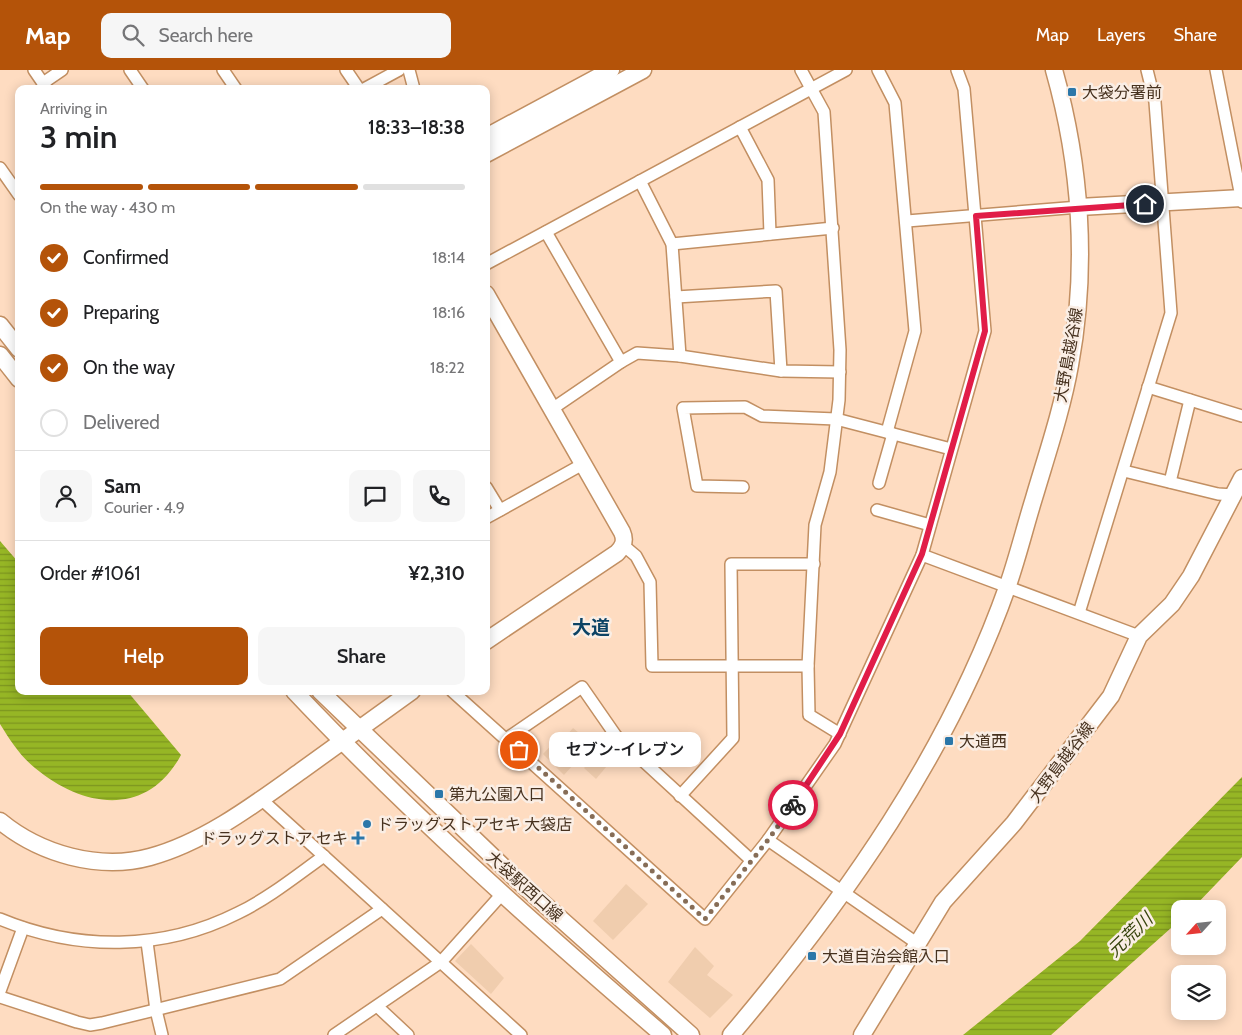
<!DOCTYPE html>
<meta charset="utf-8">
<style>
body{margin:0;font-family:Cabin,"Noto Sans JP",sans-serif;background:#f6f6f6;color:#202124;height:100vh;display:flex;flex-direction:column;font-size:19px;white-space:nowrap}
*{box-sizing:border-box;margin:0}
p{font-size:16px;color:#757577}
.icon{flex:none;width:28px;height:28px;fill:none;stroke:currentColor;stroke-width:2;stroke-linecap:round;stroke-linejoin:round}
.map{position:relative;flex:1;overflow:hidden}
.sheet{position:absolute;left:15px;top:15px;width:475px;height:610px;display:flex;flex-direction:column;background:#fff;border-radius:10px;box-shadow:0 2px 12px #0003}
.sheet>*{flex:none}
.needle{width:32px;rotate:243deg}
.controls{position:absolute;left:1171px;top:830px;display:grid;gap:10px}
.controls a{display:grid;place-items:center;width:55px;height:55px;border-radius:10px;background:#fff;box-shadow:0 2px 12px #0003;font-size:25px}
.pin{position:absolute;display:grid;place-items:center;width:42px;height:42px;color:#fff;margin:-21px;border:2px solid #fff;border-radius:50%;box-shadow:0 1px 5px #0007}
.courier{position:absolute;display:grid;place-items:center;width:50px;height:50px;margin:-25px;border:4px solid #e11d48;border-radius:50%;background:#fff;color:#222;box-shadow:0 1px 6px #0007}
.bubble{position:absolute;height:35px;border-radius:10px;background:#fff;box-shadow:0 2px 12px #0003;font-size:16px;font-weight:600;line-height:35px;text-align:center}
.head em{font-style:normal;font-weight:600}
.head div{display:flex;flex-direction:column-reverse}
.head{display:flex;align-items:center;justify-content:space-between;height:85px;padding:0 25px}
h1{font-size:32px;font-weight:600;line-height:38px}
.bar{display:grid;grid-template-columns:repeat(4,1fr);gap:8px 5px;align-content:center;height:60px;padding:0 25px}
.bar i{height:6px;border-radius:4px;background:#e0e0e0}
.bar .selected{background:#b45309}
.bar p{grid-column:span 4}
.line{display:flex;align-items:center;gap:12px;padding:0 25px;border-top:1px solid #e0e0e0}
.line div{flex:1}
.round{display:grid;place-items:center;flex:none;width:52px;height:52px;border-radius:10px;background:#f6f6f6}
ol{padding:0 25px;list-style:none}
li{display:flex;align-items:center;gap:15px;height:55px}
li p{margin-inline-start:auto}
li .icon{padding:5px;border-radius:50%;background:#b45309;color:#fff;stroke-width:4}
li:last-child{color:#757577}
li i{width:28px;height:28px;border:2px solid #e0e0e0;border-radius:50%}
.cta{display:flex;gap:10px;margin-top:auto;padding:10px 25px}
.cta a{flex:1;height:58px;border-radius:10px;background:#b45309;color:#fff;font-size:20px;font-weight:600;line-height:58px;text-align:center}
.cta a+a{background:#f6f6f6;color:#202124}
header{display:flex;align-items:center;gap:30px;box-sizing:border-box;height:70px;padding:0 25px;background:#b45309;color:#fff}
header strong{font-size:24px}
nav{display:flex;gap:28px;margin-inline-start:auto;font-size:18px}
.search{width:350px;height:45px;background:#f6f6f6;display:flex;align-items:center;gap:12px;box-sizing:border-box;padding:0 18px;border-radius:10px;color:#757577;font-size:19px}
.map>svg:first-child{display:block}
.built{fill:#f0cdae}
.water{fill:url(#water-rules)}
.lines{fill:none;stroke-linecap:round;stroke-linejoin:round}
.street-casing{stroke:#c28f62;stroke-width:14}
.secondary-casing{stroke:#c28f62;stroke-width:19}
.street{stroke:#fff;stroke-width:11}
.secondary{stroke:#fff;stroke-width:16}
.done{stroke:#866d57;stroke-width:5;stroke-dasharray:0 9}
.route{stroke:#e11d48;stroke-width:6}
.poi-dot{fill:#2b77a9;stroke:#faeee5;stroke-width:2}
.labels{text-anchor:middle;stroke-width:5;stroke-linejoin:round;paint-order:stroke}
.poi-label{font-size:16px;fill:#46311e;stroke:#faeee5;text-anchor:start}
.street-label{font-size:16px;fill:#46311e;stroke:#faeee5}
.water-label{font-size:18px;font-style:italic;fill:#37440d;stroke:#faeee5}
.quarter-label{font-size:19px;font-weight:bold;fill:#0c4365;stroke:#faeee5}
</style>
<header>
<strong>Map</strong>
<div class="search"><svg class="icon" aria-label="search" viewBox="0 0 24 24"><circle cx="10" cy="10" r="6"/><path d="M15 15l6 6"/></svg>Search here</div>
<nav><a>Map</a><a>Layers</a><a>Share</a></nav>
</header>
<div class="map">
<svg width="1242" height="965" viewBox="0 0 1242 965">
<defs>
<pattern id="water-rules" width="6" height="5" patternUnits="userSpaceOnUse" patternTransform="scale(1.25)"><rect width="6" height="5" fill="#96b625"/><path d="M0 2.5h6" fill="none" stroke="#7c951f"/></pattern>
</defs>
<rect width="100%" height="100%" fill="#fedcc1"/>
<!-- built -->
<g class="built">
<polygon points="573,658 592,674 564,705 543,684 558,668 562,671"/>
<polygon points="600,680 612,690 596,709 584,698"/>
<polygon points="626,814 648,834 613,870 593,851"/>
<polygon points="471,874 504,908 491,924 455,891"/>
<polygon points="695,877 714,896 707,905 733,925 710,948 668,912"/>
</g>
<!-- water -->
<g class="water">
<path d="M0 471 19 493V621H127L181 685C147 748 83 738 35 698 20 686 10 670 0 654Z"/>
<polygon points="1242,707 1242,787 1192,839 1180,839 1180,850 1051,965 963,965 1080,871"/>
</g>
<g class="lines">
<!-- street casing -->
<g class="street-casing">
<g id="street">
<polyline points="34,0 47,19"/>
<polyline points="130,0 143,19"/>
<polyline points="223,0 236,19"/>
<polyline points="346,0 359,19"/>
<polyline points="409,0 414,19"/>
<polyline points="801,0 824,42 840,280 839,330 830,402 815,455 808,596 809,645 840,664"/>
<polyline points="878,0 895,33 915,261 887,362"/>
<polyline points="1216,0 1242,132"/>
<polyline points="43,13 62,0"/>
<polyline points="364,19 399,0"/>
<polyline points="740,57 768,110 770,164"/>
<polyline points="0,98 19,125"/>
<polyline points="640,111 672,174 680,286"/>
<polyline points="907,151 1079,137"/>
<polyline points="546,162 621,292 552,339"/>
<polyline points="672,174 833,158"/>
<polyline points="486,194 846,0"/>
<polyline points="676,227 776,221 781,301"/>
<polyline points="621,292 637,283 680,286 781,301 840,302"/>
<polyline points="1148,317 1242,346"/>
<polyline points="1124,401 1218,424 1234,425"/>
<polyline points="1170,412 1190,330"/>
<polyline points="879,413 893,364"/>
<polyline points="486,417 500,440"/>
<polyline points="743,417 697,416 683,338 745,337 762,346 836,349 951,379"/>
<polyline points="877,440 930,455"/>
<polyline points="486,448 583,394"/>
<polyline points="623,475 636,486 650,512 652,596 808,596"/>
<polyline points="922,485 1139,566"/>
<polyline points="1079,543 1171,243 1155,32 1147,0"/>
<polyline points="452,621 705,849 768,770 835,674 922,485 985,261 964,19 957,0"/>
<polyline points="506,669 582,617 616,666 751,790"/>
<polyline points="680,726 733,668 731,494 814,494"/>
<polyline points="261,729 521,965"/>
<polyline points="768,770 918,874"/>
<path d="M0 849C77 881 163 881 238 843 269 828 296 806 324 786"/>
<polyline points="147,872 156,940 162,965"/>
<polyline points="0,921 23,858"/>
<polyline points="0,927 77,952 90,955 102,953 280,909 382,839"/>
<polyline points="378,937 408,965"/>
<polyline points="334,965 441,892 502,824"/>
</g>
</g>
<!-- secondary casing -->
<g class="secondary-casing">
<g id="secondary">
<polyline points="486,67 611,0"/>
<polyline points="486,84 643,0"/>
<polyline points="1079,137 1242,128"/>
<path d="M486 224 622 462C626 471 623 477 617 483L486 571"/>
<polyline points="0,255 19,279"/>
<polyline points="0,285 19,309"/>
<path d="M294 621C409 743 535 855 663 965"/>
<polyline points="320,621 516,809 691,965"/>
<path d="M0 751C40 784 99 801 150 787 205 772 255 734 301 701 338 674 375 648 412 621"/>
<path d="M731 965C845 830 949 683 1008 515 1018 486 1025 457 1034 428 1047 384 1062 340 1070 295 1088 197 1081 95 1054 0"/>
<polyline points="862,965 943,832 1014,753 1111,626 1139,566 1172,534 1191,506 1242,408"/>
</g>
</g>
<!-- street -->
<use href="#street" class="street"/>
<!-- secondary -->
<use href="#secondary" class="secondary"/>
</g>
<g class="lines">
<!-- done -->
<polyline class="done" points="519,680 705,849 768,770 793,735"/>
<!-- route -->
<polyline class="route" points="793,735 840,664 922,484 985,261 976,146 1145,134"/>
</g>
<!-- markers -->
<g class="poi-dot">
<rect x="1067" y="17" width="10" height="10" rx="2.5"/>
<rect x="944" y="666" width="10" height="10" rx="2.5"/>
<rect x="434" y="719" width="10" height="10" rx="2.5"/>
<circle cx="367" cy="754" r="5"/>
<path d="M355.5 760.5h5v5h5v5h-5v5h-5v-5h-5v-5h5z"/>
<rect x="807" y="881" width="10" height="10" rx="2.5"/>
</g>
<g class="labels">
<!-- poi labels -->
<g class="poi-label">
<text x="1082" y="28">大袋分署前</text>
<text x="959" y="677">大道西</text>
<text x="449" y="730">第九公園入口</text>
<text x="377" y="760">ドラッグストアセキ 大袋店</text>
<text x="348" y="774" text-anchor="end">ドラッグストア セキ</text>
<text x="822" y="892">大道自治会館入口</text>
</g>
<!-- street labels -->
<g class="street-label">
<text transform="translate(1068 285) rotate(-80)" y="6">大野島越谷線</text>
<text transform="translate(1061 692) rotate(-53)" y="6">大野島越谷線</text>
<text transform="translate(525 816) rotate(42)" y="6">大袋駅西口線</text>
</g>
<!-- water labels -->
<g class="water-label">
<text transform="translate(1130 865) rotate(-44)" y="6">元荒川</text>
</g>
<!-- quarter labels -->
<g class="quarter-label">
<text x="591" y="564">大道</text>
</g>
</g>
</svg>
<div class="controls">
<a><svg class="needle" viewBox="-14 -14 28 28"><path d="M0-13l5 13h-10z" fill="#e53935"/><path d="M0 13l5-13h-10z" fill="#757577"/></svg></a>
<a><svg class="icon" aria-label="layers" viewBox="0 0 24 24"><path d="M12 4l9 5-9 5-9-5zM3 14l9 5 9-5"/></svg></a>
</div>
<div class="pin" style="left:519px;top:680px;background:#ea580c"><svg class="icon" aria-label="bag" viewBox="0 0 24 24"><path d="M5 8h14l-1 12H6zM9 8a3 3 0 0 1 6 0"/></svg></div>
<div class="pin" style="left:1145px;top:134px;background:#1f2937"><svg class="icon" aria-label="home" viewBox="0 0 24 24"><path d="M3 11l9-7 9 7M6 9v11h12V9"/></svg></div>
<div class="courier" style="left:793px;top:735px"><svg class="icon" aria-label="bike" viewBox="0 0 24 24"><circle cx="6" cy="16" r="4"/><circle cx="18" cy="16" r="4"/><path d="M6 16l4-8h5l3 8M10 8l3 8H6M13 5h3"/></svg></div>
<div class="bubble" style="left:549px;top:662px;width:152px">セブン-イレブン</div>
<section class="sheet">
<div class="head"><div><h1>3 min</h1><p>Arriving in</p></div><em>18:33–18:38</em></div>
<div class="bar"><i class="selected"></i><i class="selected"></i><i class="selected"></i><i></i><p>On the way · 430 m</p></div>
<ol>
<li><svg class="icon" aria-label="check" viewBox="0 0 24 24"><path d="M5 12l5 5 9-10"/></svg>Confirmed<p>18:14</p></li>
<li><svg class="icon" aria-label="check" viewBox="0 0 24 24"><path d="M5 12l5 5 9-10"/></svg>Preparing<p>18:16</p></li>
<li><svg class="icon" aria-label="check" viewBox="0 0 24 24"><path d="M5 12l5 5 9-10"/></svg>On the way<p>18:22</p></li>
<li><i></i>Delivered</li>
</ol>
<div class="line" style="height:90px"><a class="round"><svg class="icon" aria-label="person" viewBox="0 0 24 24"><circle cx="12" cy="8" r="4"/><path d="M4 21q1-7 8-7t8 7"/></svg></a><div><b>Sam</b><p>Courier · 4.9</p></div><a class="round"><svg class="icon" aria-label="chat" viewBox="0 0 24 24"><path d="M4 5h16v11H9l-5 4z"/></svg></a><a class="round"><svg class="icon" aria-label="phone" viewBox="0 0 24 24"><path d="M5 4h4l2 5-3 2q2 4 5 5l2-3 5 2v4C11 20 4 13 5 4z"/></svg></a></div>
<div class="line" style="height:65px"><div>Order #1061</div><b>¥2,310</b></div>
<div class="cta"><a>Help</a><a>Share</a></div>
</section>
</div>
